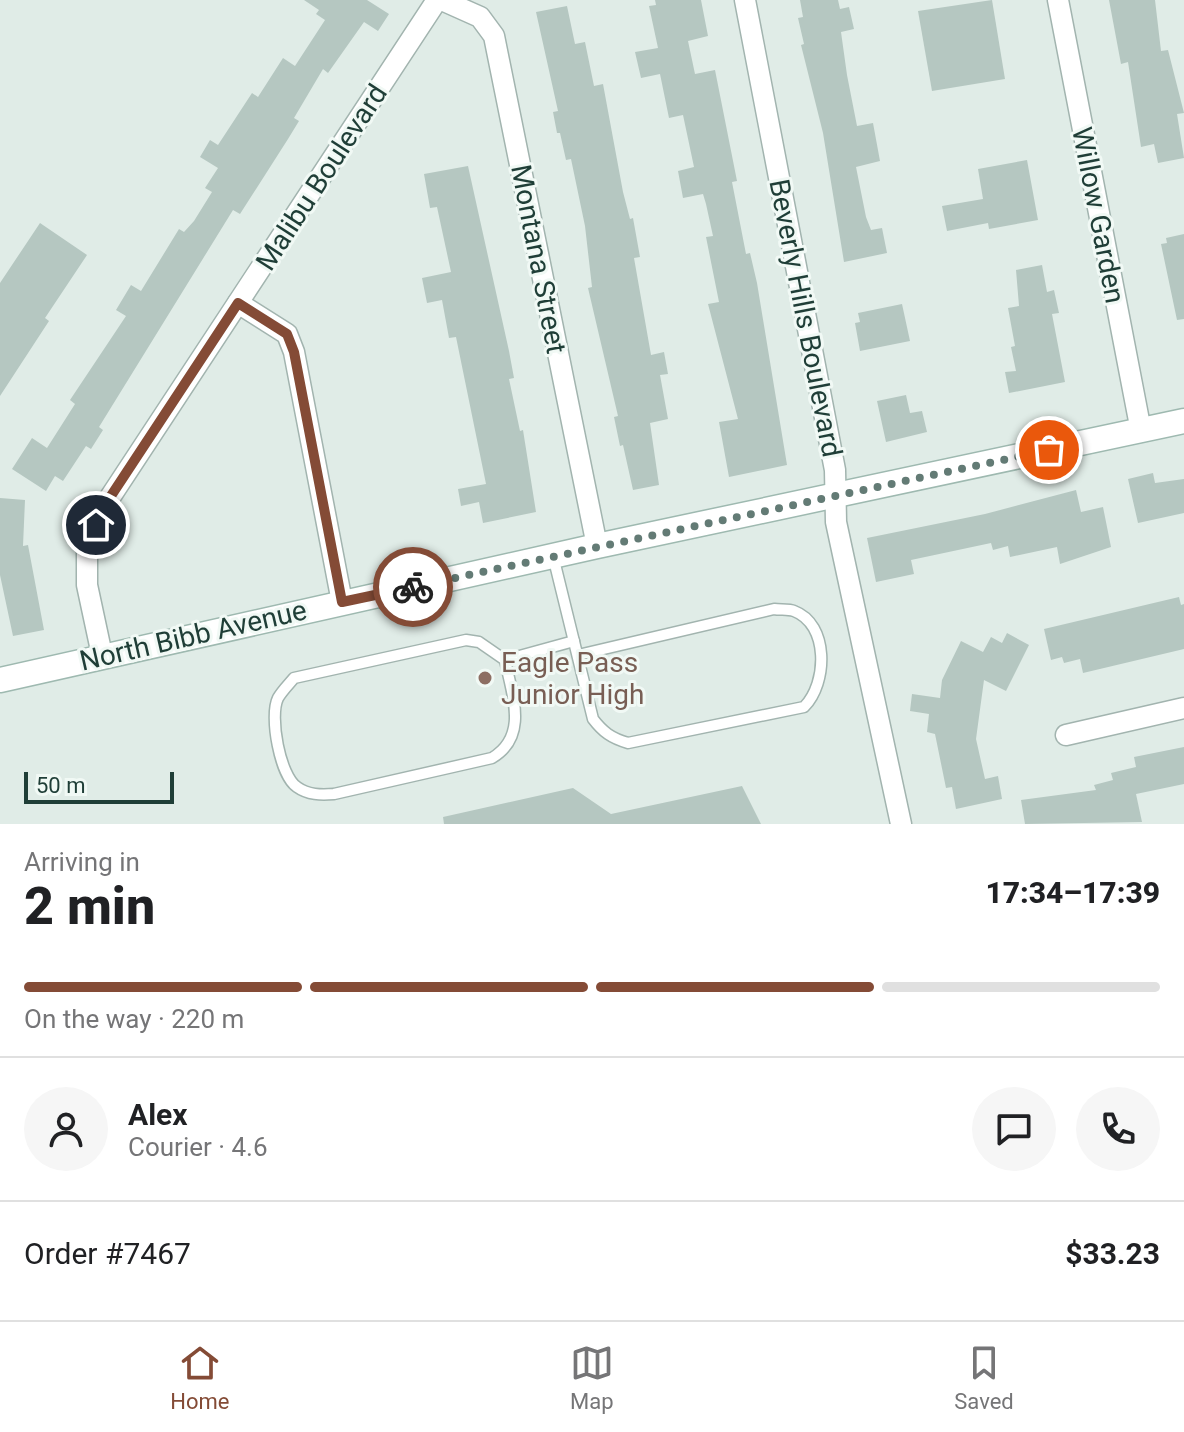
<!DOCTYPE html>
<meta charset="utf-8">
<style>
body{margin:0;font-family:Roboto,sans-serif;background:#f6f6f6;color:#202124;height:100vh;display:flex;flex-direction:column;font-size:30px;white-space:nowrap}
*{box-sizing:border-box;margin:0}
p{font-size:26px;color:#757577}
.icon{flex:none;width:44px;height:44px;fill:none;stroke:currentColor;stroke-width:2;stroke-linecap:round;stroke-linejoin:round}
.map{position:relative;height:824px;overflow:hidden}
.sheet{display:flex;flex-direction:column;background:#fff;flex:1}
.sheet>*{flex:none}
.scale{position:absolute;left:24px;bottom:20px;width:150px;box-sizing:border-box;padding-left:8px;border:4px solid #1f3e37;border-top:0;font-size:22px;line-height:28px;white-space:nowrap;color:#1f3e37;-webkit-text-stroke:6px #f1f9f5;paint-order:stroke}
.pin{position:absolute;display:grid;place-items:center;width:68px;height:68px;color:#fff;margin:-34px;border:4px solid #fff;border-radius:50%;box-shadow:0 2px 8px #0007}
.courier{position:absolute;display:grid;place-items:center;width:80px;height:80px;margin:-40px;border:6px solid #844b36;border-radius:50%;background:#fff;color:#222;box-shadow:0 2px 10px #0007}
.headline em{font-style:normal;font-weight:800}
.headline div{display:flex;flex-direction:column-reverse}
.headline{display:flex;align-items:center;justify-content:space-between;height:136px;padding:0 24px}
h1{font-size:52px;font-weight:800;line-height:60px}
.bar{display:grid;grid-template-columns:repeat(4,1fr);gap:12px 8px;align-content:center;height:96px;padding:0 24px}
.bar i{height:10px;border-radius:6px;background:#e0e0e0}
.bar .active{background:#844b36}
.bar p{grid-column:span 4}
.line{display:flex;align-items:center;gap:20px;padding:0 24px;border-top:2px solid #e0e0e0}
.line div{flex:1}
.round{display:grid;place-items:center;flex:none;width:84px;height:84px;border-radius:42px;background:#f6f6f6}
.menu{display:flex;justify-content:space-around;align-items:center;height:112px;border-top:2px solid #e0e0e0;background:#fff;font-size:22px;color:#757577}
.menu a{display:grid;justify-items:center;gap:4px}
.menu .active{color:#844b36}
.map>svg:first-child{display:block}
.building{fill:#b5c7c1}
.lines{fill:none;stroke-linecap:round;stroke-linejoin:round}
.service-casing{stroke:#a2b4af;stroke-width:13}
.minor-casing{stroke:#a2b4af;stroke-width:23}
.secondary-casing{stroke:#9eb9b0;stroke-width:27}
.service{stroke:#fff;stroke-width:10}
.minor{stroke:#fff;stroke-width:20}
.secondary{stroke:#fff;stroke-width:24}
.done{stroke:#637b75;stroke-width:8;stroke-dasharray:0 14.4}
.route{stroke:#844b36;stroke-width:10}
.education-dot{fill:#8d6e63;stroke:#f1f9f5;stroke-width:3}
.labels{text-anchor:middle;stroke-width:6;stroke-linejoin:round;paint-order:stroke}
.street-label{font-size:28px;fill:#1f3e37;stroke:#f1f9f5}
.education-label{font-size:28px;fill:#785e54;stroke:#f1f9f5;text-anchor:start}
</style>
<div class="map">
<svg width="1184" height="824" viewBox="0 0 1184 824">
<rect width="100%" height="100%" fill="#e0ece7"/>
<!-- building -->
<g class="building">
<polygon points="304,0 367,0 389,14 378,31 364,22 328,73 323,69 294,118 299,121 288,139 240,214 233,210 99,427 103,430 91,449 86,446 63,481 55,476 46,491 12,469 32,438 47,448 75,404 70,400 126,316 116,310 131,285 141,291 179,229 184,232 194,221 212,192 205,188 218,168 200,157 210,140 218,145 252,93 258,97 283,58 295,66 325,20 316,14 319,10"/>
<polygon points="655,0 701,0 708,36 688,41 695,74 715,70 737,181 732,182 746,254 750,253 757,283 787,465 729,477 719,422 738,419 708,304 719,302 706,237 713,236 706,204 703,194 683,198 678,171 694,167 683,115 669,118 660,74 641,78 635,52 658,48 649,6 656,5"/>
<polygon points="800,0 838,0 840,9 849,7 854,29 841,32 847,75 857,126 873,123 880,161 856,167 866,217 871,230 882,228 887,253 844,262 823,133 801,45 804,44 798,18 803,17"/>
<polygon points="992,0 1005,79 932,91 918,11"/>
<polygon points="1109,0 1155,0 1161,51 1168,50 1184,113 1177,114 1184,158 1158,163 1154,144 1141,147 1128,62 1121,64"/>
<polygon points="567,6 575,44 585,42 594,86 603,84 623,192 630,219 633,218 640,257 634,258 651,355 664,352 668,374 660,375 668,419 650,423 659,485 633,490 623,445 620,446 614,417 618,416 588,288 592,287 585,226 571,159 566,160 560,133 557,133 553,112 558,111 536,12"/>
<polygon points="1027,160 1038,220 989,229 988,223 947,231 942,206 983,199 978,169"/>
<polygon points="468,166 509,351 514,378 509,379 520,431 523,430 536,512 483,523 479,502 461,506 458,489 486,484 456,337 449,338 442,300 427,303 422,278 451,272 437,207 430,208 424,174"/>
<polygon points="40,223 87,255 45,318 49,321 0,396 0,283"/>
<polygon points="1184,234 1184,319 1177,320 1161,244 1167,243 1166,238"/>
<polygon points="1042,265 1047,292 1054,290 1059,313 1052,314 1065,382 1009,393 1005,372 1016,371 1011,347 1015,346 1008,308 1019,306 1016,270"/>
<polygon points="902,304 910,341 860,351 855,323 860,322 858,313"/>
<polygon points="906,395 910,413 922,411 927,432 886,442 877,401"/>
<polygon points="1153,473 1155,483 1184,479 1184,513 1138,523 1128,479"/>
<polygon points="1076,490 1081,512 1103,507 1111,547 1060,564 1057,547 1010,557 1008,546 993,550 991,543 911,560 914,574 876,582 867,538 985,514"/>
<polygon points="0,498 25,500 23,546 28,545 44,630 13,636 0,575"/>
<polygon points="1179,597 1181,605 1184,604 1184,649 1083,673 1080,659 1064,663 1062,657 1051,660 1044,629"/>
<polygon points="1007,633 1029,645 1006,691 984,680 976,739 985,779 998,776 1002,799 956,809 952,787 946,788 935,734 927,732 929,714 910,711 912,694 940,698 942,680 961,641 983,652 991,637 1002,643"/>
<polygon points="1184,747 1184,784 1136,794 1142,822 1025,824 1021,800 1096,790 1094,785 1113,780 1111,773 1136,767 1134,757"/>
<polygon points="742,786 761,824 444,824 443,817 573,788 611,814"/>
</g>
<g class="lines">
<!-- service casing -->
<g class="service-casing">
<g id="service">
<path d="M553 556 593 719C603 732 611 738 628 743L804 707C828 683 829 624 794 611 789 609 780 610 774 609L578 655"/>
<path d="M505 660C512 695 529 736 492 758L334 794C321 795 308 795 297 787 280 776 269 716 278 698 282 691 289 684 294 678L466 640 479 642 505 660 574 641"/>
</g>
</g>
<!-- minor casing -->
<g class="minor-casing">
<g id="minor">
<polyline points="442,0 480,17 494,36 597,546"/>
<polyline points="745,0 835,470 836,522 901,824"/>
<polyline points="1058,0 1141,431"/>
<polyline points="238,303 287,334 294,352 342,602"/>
<polyline points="102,655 87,585 87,544 105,505 437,0"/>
<polyline points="1066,735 1184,708"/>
</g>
</g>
<!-- secondary casing -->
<g class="secondary-casing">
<polyline id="secondary" points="0,680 597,546 1184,421"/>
</g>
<!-- service -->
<use href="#service" class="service"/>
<!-- minor -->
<use href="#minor" class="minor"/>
<!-- secondary -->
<use href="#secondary" class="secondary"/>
</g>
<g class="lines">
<!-- done -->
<polyline class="done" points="413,587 1049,450"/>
<!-- route -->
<polyline class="route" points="96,525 105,505 238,303 287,334 294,352 342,602 413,587"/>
</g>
<!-- markers -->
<circle class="education-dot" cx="485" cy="678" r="8"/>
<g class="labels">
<!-- street labels -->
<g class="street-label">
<text transform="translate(321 177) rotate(-57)" y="10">Malibu Boulevard</text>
<text transform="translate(1099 215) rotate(79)" y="10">Willow Garden</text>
<text transform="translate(539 259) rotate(79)" y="10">Montana Street</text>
<text transform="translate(806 318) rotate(79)" y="10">Beverly Hills Boulevard</text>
<text transform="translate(193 635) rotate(-13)" y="10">North Bibb Avenue</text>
</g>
<!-- education labels -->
<g class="education-label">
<text x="501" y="672">Eagle Pass<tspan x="501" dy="32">Junior High</tspan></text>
</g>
</g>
</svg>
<div class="scale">50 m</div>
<div class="pin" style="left:1049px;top:450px;background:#ea580c"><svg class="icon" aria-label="bag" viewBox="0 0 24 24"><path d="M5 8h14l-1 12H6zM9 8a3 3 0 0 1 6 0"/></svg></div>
<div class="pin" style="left:96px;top:525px;background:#1f2937"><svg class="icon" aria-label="home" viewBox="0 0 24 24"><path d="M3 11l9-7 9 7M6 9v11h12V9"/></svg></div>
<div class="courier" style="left:413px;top:587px"><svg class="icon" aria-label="bike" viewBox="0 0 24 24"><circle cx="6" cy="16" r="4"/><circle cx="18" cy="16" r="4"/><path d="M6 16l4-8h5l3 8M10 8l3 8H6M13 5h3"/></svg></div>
</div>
<section class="sheet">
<div class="headline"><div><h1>2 min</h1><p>Arriving in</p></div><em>17:34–17:39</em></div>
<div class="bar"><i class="active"></i><i class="active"></i><i class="active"></i><i></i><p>On the way · 220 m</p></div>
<div class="line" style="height:144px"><a class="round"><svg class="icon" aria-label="person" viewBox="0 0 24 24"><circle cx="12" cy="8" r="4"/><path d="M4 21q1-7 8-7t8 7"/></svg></a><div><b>Alex</b><p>Courier · 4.6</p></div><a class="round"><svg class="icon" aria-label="chat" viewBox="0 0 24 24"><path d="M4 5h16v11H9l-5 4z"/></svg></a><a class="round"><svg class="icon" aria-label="phone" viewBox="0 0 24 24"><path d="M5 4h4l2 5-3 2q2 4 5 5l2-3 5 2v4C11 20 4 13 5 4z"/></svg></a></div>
<div class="line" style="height:104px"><div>Order #7467</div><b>$33.23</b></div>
</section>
<nav class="menu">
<a class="active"><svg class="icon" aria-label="home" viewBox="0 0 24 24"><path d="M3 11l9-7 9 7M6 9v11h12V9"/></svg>Home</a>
<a><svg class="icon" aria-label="map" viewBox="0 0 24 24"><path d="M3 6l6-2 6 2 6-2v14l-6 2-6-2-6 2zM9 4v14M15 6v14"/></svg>Map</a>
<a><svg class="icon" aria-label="saved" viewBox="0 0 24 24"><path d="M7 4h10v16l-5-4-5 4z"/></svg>Saved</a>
</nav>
